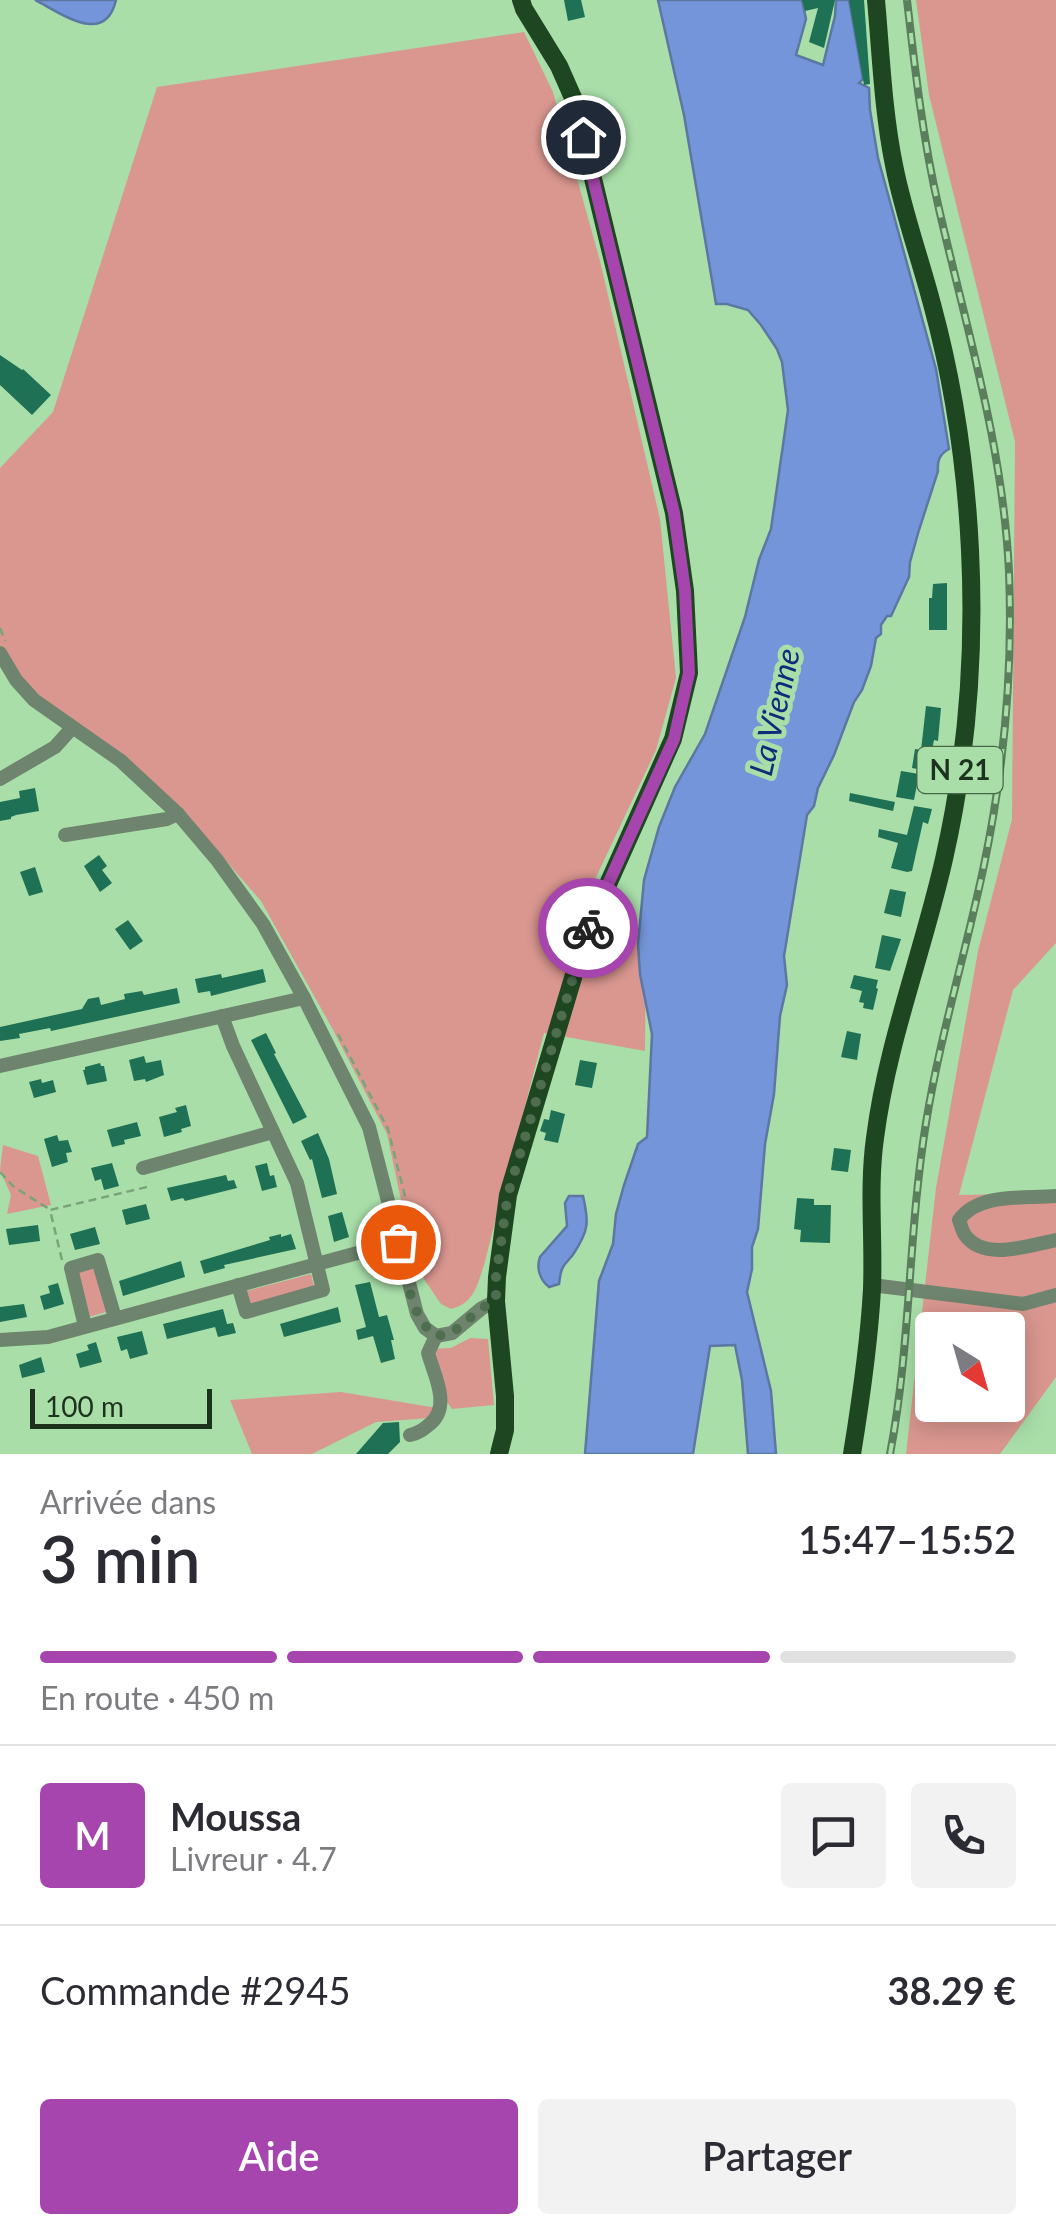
<!DOCTYPE html>
<html lang="fr">
<meta charset="utf-8">
<style>
body{margin:0;font-family:Lato,sans-serif;background:#f2f2f3;color:#2b2b33;height:100vh;display:flex;flex-direction:column;font-size:38px;white-space:nowrap}
*{box-sizing:border-box;margin:0}
p{font-size:32px;color:#7c7c81}
.icon{flex:none;width:55px;height:55px;fill:none;stroke:currentColor;stroke-width:2;stroke-linecap:round;stroke-linejoin:round}
.map{position:relative;height:1454px;overflow:hidden}
.panel{display:flex;flex-direction:column;background:#fff;flex:1}
.panel>*{flex:none}
.needle{width:65px;rotate:143deg}
.tools{position:absolute;left:915px;top:1312px;display:grid;gap:20px}
.tools a{display:grid;place-items:center;width:110px;height:110px;border-radius:10px;background:#fff;box-shadow:0 5px 25px #0003;font-size:50px}
.scale{position:absolute;left:30px;bottom:25px;width:182px;box-sizing:border-box;padding-left:10px;border:5px solid #1d321e;border-top:0;font-size:28px;line-height:35px;white-space:nowrap;color:#1d321e;-webkit-text-stroke:8px #a9dea9;paint-order:stroke}
.pin{position:absolute;display:grid;place-items:center;width:85px;height:85px;color:#fff;margin:-42px;border:5px solid #fff;border-radius:50%;box-shadow:0 2px 10px #0007}
.courier{position:absolute;display:grid;place-items:center;width:100px;height:100px;margin:-50px;border:8px solid #a645ad;border-radius:50%;background:#fff;color:#222;box-shadow:0 2px 12px #0007}
.overview em{font-style:normal;font-weight:600}
.overview div{display:flex;flex-direction:column-reverse}
.overview{display:flex;align-items:center;justify-content:space-between;height:170px;padding:0 40px}
h1{font-size:65px;font-weight:600;line-height:75px}
.bar{display:grid;grid-template-columns:repeat(4,1fr);gap:15px 10px;align-content:center;height:120px;padding:0 40px}
.bar i{height:12px;border-radius:8px;background:#e1e1e2}
.bar .active{background:#a645ad}
.bar p{grid-column:span 4}
.line{display:flex;align-items:center;gap:25px;padding:0 40px;border-top:2px solid #e1e1e2}
.line div{flex:1}
.round{display:grid;place-items:center;flex:none;width:105px;height:105px;border-radius:10px;background:#f2f2f3}
.cta{display:flex;gap:20px;margin-top:auto;padding:20px 40px}
.cta a{flex:1;height:115px;border-radius:10px;background:#a645ad;color:#fff;font-size:40px;font-weight:600;line-height:115px;text-align:center}
.cta a+a{background:#f2f2f3;color:#2b2b33}
.map>svg:first-child{display:block}
.green{fill:#da9790;fill-rule:evenodd}
.water{fill:#7595da;stroke:#5b77a2;stroke-width:2.5}
.building{fill:#1e7154}
.lines{fill:none;stroke-linecap:round;stroke-linejoin:round}
.path{stroke:#79a379;stroke-width:2.5;stroke-dasharray:8 5;stroke-linecap:butt}
.minor{stroke:#6e846e;stroke-width:14}
.major{stroke:#1e4721;stroke-width:18}
.rail-casing{stroke:#5b7e5c;stroke-width:8}
.rail{stroke:#a9dea9;stroke-width:4;stroke-dasharray:11;stroke-linecap:butt}
.done{stroke:#4e6e4f;stroke-width:10;stroke-dasharray:0 18}
.route{stroke:#a645ad;stroke-width:12}
.labels{text-anchor:middle;stroke-width:10;stroke-linejoin:round;paint-order:stroke}
.shield{fill:#a9dea9;stroke:#476648;stroke-width:2.5}
.shield-label{font-size:28px;font-weight:bold;fill:#1d321e}
.water-label{font-size:32px;font-style:italic;fill:#102b7a;stroke:#a9dea9}
</style>
<div class="map">
<svg width="1056" height="1454" viewBox="0 0 1056 1454">
<rect width="100%" height="100%" fill="#a9dea9"/>
<!-- green -->
<g class="green">
<path d="M916 0H1056V943L1013 990 959 1195 1056 1193V1377L1000 1454H906L936 1188 978 951 1012 819 1015 442 929 95ZM932 1330H1008V1405H932Z"/>
<path d="M524 32 553 92 600 261 660 519 676 678 656 750 583 905 646 932 645 1051 544 1033 484 1265C477 1286 474 1303 451 1309L441 1304 415 1266 387 1134 332 1028 261 901 178 806 36 693 16 671 0 645V468L53 412 157 87Z"/>
<polygon points="3,1145 38,1156 51,1205 7,1214 11,1195 0,1170"/>
<polygon points="95,1266 106,1312 89,1317 77,1271"/>
<polygon points="311,1274 314,1287 250,1305 246,1291"/>
<polygon points="470,1338 488,1339 494,1405 452,1409 447,1402 434,1349 451,1348"/>
<polygon points="341,1392 437,1408 430,1418 376,1422 312,1454 252,1454 230,1400"/>
</g>
<!-- water -->
<g class="water">
<path d="M35 0H116C105 47 61 13 35 0Z"/>
<path d="M658 0H802L806 19 796 55 823 65 835 16 836 0H849L863 79 859 83 869 88 870 110 878 158 936 369 949 449C940 454 937 460 938 471L919 530 910 562 909 577 891 616H887L881 625V634L876 638 871 666 862 690 854 702 834 755 818 788 814 806 807 815 784 956 787 985 780 1016 774 1094 765 1144 758 1229 752 1247V1269L747 1292 771 1391 776 1454H748L742 1380 735 1345 710 1346 693 1454H585L599 1281 613 1244 616 1214 624 1185 638 1144 647 1137 652 1034 640 974 638 944 644 880 659 827 675 787 705 734 745 617 759 560 771 529 788 410 782 362 777 349 761 325 748 310 727 304H716L684 115Z"/>
<path d="M569 1196H583C589 1222 589 1230 574 1253 571 1258 566 1262 563 1267 560 1272 560 1278 559 1284L549 1287C540 1280 536 1268 540 1257L567 1226 565 1203Z"/>
</g>
<!-- building -->
<g class="building">
<polygon points="564,0 581,0 585,17 568,21"/>
<polygon points="802,0 835,0 824,48 809,42 818,8 805,11"/>
<polygon points="849,0 864,0 870,84 864,85"/>
<polygon points="0,355 22,370 23,369 51,395 32,415 0,385"/>
<polygon points="947,583 947,630 929,630 929,598 932,598 933,584"/>
<polygon points="926,706 941,708 938,741 934,740 928,771 912,768 915,749 921,750"/>
<polygon points="901,771 919,774 914,800 896,797"/>
<polygon points="35,788 39,811 16,815 11,817 11,819 0,821 0,802 20,798 19,791"/>
<polygon points="850,793 895,802 893,811 849,801"/>
<polygon points="914,806 932,809 928,824 923,822 912,871 907,872 891,868 898,843 878,837 879,829 907,835"/>
<polygon points="99,855 107,866 102,870 112,883 100,892 84,866"/>
<polygon points="35,867 43,892 29,896 20,872"/>
<polygon points="890,889 906,892 901,917 884,913"/>
<polygon points="128,920 143,941 130,950 115,929"/>
<polygon points="882,935 901,939 890,971 875,968"/>
<polygon points="263,969 266,982 211,996 210,991 198,993 195,979 221,974 222,978"/>
<polygon points="854,975 878,980 876,988 878,989 873,1010 863,1008 864,1003 859,1002 862,991 850,988"/>
<polygon points="177,988 180,1003 51,1031 50,1028 19,1034 20,1038 0,1041 0,1027 82,1009 88,999 99,997 101,1005 125,999 124,994 142,991 144,995"/>
<polygon points="847,1031 861,1034 857,1060 841,1057"/>
<polygon points="266,1033 276,1053 274,1054 307,1117 293,1124 251,1040"/>
<polygon points="144,1056 146,1063 161,1060 164,1075 146,1082 145,1079 134,1081 129,1060"/>
<polygon points="580,1060 597,1063 592,1088 575,1085"/>
<polygon points="100,1063 101,1066 104,1066 107,1081 87,1085 83,1070 85,1070 85,1067"/>
<polygon points="41,1079 42,1083 53,1080 56,1092 34,1098 29,1082"/>
<polygon points="186,1105 191,1126 181,1129 182,1132 164,1137 159,1117 177,1112 175,1108"/>
<polygon points="551,1110 565,1114 558,1143 544,1140 546,1133 540,1131 544,1119 549,1120"/>
<polygon points="137,1122 141,1136 124,1140 125,1144 112,1147 107,1130"/>
<polygon points="318,1133 329,1159 337,1194 322,1198 312,1159 310,1160 301,1141"/>
<polygon points="57,1135 59,1141 68,1140 72,1152 66,1153 68,1162 52,1167 44,1139"/>
<polygon points="834,1148 851,1150 848,1172 831,1170"/>
<polygon points="112,1163 119,1186 104,1190 101,1179 95,1181 91,1168"/>
<polygon points="267,1163 270,1176 274,1175 277,1187 262,1191 255,1166"/>
<polygon points="226,1175 228,1181 234,1180 237,1188 185,1201 183,1198 171,1201 167,1188"/>
<polygon points="797,1198 814,1199 814,1205 831,1205 830,1243 800,1242 801,1230 794,1229"/>
<polygon points="146,1204 150,1219 126,1225 122,1210"/>
<polygon points="342,1212 349,1237 334,1242 328,1216"/>
<polygon points="38,1225 40,1241 9,1245 6,1229"/>
<polygon points="95,1227 100,1244 75,1250 70,1234"/>
<polygon points="281,1234 281,1237 291,1234 296,1249 224,1265 225,1268 204,1274 200,1261 270,1240 269,1237"/>
<polygon points="181,1261 185,1277 123,1296 119,1281"/>
<polygon points="370,1282 379,1317 387,1315 394,1340 391,1340 395,1359 381,1363 373,1336 358,1340 356,1330 366,1327 355,1285"/>
<polygon points="58,1283 64,1304 44,1310 40,1296 50,1293 48,1286"/>
<polygon points="24,1304 27,1317 0,1322 0,1307"/>
<polygon points="338,1307 341,1322 284,1337 280,1324"/>
<polygon points="223,1309 227,1324 233,1323 236,1333 218,1337 215,1327 167,1339 163,1324"/>
<polygon points="142,1331 148,1354 130,1359 127,1349 121,1351 117,1337"/>
<polygon points="96,1342 102,1362 80,1368 76,1354 89,1350 87,1345"/>
<polygon points="41,1357 45,1372 22,1378 19,1365"/>
<polygon points="399,1422 400,1442 388,1454 356,1454 383,1423"/>
</g>
<g class="lines">
<!-- path -->
<g class="path">
<polyline points="0,628 5,641"/>
<polyline points="338,1034 388,1129 411,1220 404,1221"/>
<polyline points="0,1172 14,1187 49,1209"/>
<polyline points="62,1260 50,1210 147,1187 146,1182"/>
</g>
<!-- minor -->
<g class="minor">
<polyline points="0,653 16,680 34,700 121,761 178,814 217,860 263,924 304,998 369,1127 417,1314 425,1328 436,1336 452,1333 482,1308 496,1301"/>
<polyline points="0,779 55,747 72,728"/>
<polyline points="65,835 167,819 178,814"/>
<polyline points="222,1016 233,1046 297,1183 323,1290 246,1312 238,1285"/>
<polyline points="0,1066 304,998"/>
<polyline points="143,1168 273,1132"/>
<path d="M1056 1196C1024 1199 979 1192 959 1220 961 1225 962 1231 965 1235 984 1262 1030 1245 1056 1240"/>
<polyline points="872,1285 1023,1304 1056,1295"/>
<polyline points="85,1326 71,1268 98,1260 115,1318"/>
<polyline points="0,1340 48,1337 398,1242"/>
<path d="M410 1435C419 1433 424 1429 431 1423 451 1405 434 1375 428 1353L436 1336"/>
</g>
<!-- major -->
<g class="major">
<polyline points="499,1454 505,1430 505,1396 496,1301 497,1277 508,1195 587,931 673,739 689,673 685,591 674,513 574,100 559,66 524,9 521,0"/>
<path d="M852 1454C861 1399 869 1345 872 1289 874 1238 868 1188 875 1138 887 1043 923 952 944 859 967 758 975 653 970 550 966 467 954 385 932 304 920 258 903 212 894 165 883 111 881 55 876 0"/>
</g>
<!-- rail casing -->
<g class="rail-casing">
<path id="rail" d="M890 1454C911 1345 908 1233 926 1123 940 1036 966 952 984 865 1004 769 1013 671 1009 572 1003 446 967 331 939 209 923 140 915 70 907 0"/>
</g>
<!-- rail -->
<use href="#rail" class="rail"/>
</g>
<g class="lines">
<!-- done -->
<path class="done" d="M398 1242C406 1272 410 1318 436 1336L452 1333 482 1308 496 1300V1277L508 1194 588 928"/>
<!-- route -->
<polyline class="route" points="583,137 674,513 685,591 689,673 674,739 588,928"/>
</g>
<g class="labels">
<!-- shield labels -->
<rect class="shield" x="917.5" y="747" width="85" height="46" rx="8"/>
<g class="shield-label">
<text x="960" y="780">N 21</text>
</g>
<!-- water labels -->
<g class="water-label">
<text transform="translate(775 712) rotate(-77)" y="11">La Vienne</text>
</g>
</g>
</svg>
<div class="tools">
<a><svg class="needle" viewBox="-14 -14 28 28"><path d="M0-13l5 13h-10z" fill="#e53935"/><path d="M0 13l5-13h-10z" fill="#7c7c81"/></svg></a>
</div>
<div class="scale">100 m</div>
<div class="pin" style="left:398px;top:1242px;background:#ea580c"><svg class="icon" aria-label="bag" viewBox="0 0 24 24"><path d="M5 8h14l-1 12H6zM9 8a3 3 0 0 1 6 0"/></svg></div>
<div class="pin" style="left:583px;top:137px;background:#1f2937"><svg class="icon" aria-label="home" viewBox="0 0 24 24"><path d="M3 11l9-7 9 7M6 9v11h12V9"/></svg></div>
<div class="courier" style="left:588px;top:928px"><svg class="icon" aria-label="bike" viewBox="0 0 24 24"><circle cx="6" cy="16" r="4"/><circle cx="18" cy="16" r="4"/><path d="M6 16l4-8h5l3 8M10 8l3 8H6M13 5h3"/></svg></div>
</div>
<section class="panel">
<div class="overview"><div><h1>3 min</h1><p>Arrivée dans</p></div><em>15:47–15:52</em></div>
<div class="bar"><i class="active"></i><i class="active"></i><i class="active"></i><i></i><p>En route · 450 m</p></div>
<div class="line" style="height:180px"><b class="round" style="background:#a645ad;color:#fff">M</b><div><b>Moussa</b><p>Livreur · 4.7</p></div><a class="round"><svg class="icon" aria-label="chat" viewBox="0 0 24 24"><path d="M4 5h16v11H9l-5 4z"/></svg></a><a class="round"><svg class="icon" aria-label="phone" viewBox="0 0 24 24"><path d="M5 4h4l2 5-3 2q2 4 5 5l2-3 5 2v4C11 20 4 13 5 4z"/></svg></a></div>
<div class="line" style="height:130px"><div>Commande #2945</div><b>38.29 €</b></div>
<div class="cta"><a>Aide</a><a>Partager</a></div>
</section>
